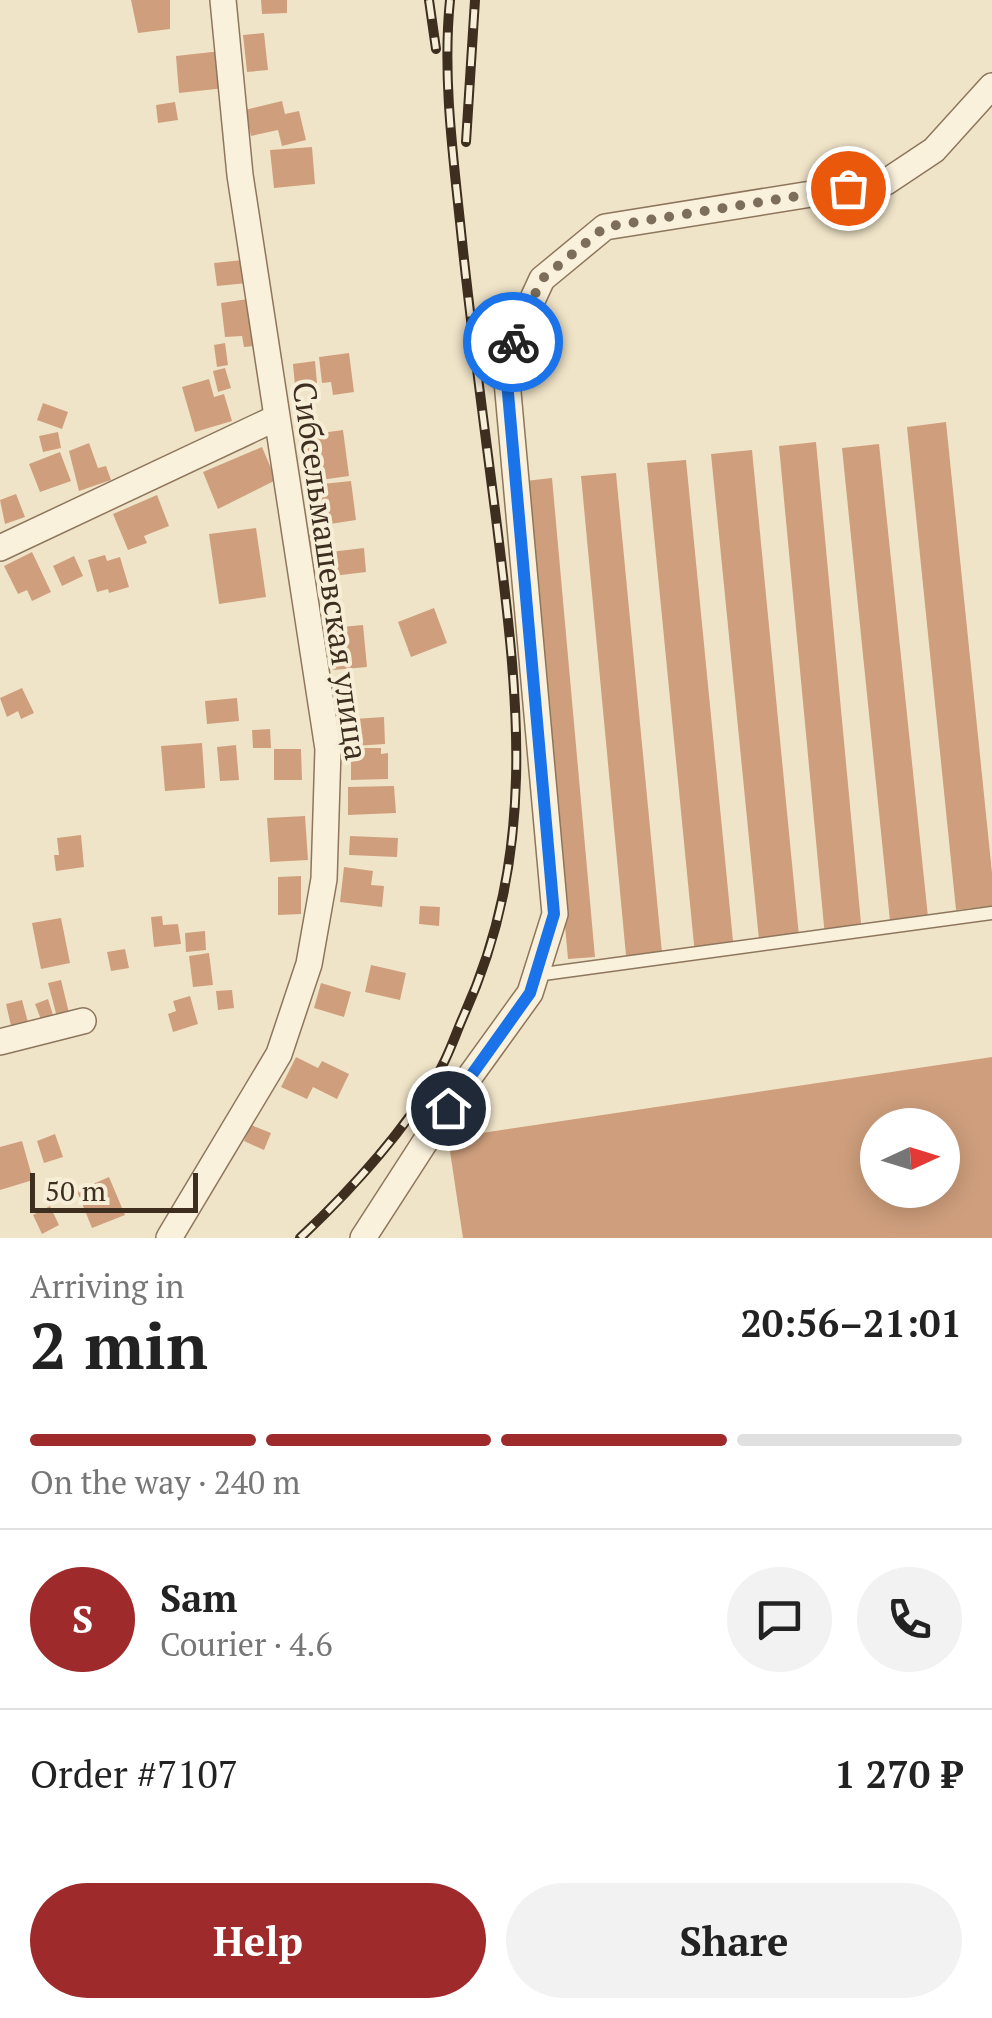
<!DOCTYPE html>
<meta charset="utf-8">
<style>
body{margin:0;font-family:"PT Serif",serif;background:#f2f2f2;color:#222;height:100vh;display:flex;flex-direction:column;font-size:38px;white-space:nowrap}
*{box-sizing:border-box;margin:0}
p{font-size:32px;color:#767676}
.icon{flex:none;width:55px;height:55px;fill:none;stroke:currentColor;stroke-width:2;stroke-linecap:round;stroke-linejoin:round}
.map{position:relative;height:1238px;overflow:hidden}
.details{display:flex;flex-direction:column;background:#fff;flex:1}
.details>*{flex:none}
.needle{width:65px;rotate:86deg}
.controls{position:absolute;left:860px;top:1108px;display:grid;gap:20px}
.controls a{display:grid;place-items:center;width:100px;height:100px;border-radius:50%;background:#fff;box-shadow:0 5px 25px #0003;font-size:50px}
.scale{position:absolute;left:30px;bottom:25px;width:168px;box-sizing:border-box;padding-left:10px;border:5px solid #3d2e20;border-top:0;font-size:28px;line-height:35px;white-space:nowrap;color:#3d2e20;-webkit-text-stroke:8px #f7eed8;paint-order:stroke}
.pin{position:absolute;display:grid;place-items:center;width:85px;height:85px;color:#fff;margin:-42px;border:5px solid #fff;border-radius:50%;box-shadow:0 2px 10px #0007}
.courier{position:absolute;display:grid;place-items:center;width:100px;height:100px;margin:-50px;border:8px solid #1a73e8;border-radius:50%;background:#fff;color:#222;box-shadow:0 2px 12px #0007}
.headline em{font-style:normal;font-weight:700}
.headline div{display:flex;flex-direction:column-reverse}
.headline{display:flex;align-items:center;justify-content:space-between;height:170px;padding:0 30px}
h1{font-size:65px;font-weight:700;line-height:75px}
.bar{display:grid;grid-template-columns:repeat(4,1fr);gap:15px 10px;align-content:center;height:120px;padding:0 30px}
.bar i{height:12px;border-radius:8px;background:#e0e0e0}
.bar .active{background:#9e2a2b}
.bar p{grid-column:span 4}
.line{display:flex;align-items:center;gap:25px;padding:0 30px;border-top:2px solid #e0e0e0}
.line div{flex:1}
.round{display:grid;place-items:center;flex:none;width:105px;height:105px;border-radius:52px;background:#f2f2f2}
.cta{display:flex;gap:20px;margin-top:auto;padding:20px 30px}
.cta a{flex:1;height:115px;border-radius:60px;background:#9e2a2b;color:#fff;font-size:40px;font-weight:700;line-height:115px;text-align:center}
.cta a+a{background:#f2f2f2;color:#222}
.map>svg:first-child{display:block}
.building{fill:#cf9f7d;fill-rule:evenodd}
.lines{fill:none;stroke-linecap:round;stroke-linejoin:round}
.service-casing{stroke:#8d765c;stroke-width:15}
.minor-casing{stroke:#8d765c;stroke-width:28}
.service{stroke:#faf1dc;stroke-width:12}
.minor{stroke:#faf1dc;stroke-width:25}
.rail-casing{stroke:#3d2e20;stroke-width:10}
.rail{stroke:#f7eed8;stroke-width:6;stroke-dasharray:19;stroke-linecap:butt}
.done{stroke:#7c6e5b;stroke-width:10;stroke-dasharray:0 18}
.route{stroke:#1a73e8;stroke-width:12}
.labels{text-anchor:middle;stroke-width:8;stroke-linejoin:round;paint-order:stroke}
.street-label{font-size:32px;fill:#3d2e20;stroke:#f7eed8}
</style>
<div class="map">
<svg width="992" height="1238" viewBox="0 0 992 1238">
<rect width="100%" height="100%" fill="#f0e4c8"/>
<!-- building -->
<g class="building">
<polygon points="131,0 170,0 170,29 138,33"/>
<polygon points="261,0 287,0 287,13 262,14"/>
<polygon points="264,33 268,70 247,72 243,35"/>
<polygon points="221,51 225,88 179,93 176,56"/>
<polygon points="282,101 285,114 299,111 306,140 282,146 278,130 251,136 245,110"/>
<polygon points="175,102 178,120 158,123 156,105"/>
<polygon points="312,147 315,184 274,188 270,150"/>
<polygon points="243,260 247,283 217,286 214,263"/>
<polygon points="248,299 254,346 244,347 242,336 225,337 221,303"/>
<polygon points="225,343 228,365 217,367 214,345"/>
<polygon points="349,353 354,392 333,395 331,382 322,383 319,357"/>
<polygon points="315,361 317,383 295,386 293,364"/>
<polygon points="225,368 231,388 218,392 213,371"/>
<polygon points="209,379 214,397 224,394 232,421 195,432 182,387"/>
<polygon points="43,403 68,412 62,429 37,420"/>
<polygon points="946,422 992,873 992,906 956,910 907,427"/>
<polygon points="343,430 349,476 306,482 300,436"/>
<polygon points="58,432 61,448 43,452 39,436"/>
<polygon points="816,442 862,934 825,937 779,446"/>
<polygon points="89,443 98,468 106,466 111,480 79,491 69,451"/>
<polygon points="879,444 928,917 890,921 842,448"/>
<polygon points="262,447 276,480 218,509 203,472"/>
<polygon points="752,450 799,936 759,940 711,454"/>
<polygon points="60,452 71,481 40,492 29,464"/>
<polygon points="686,460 734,951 695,955 647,463"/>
<polygon points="616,473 663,963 627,966 581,476"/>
<polygon points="552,478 595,957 568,959 525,481"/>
<polygon points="351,481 356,520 330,524 328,507 316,508 313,485"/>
<polygon points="16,494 25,517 5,524 0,500"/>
<polygon points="157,495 169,526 144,536 147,543 128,550 113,514"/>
<polygon points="256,528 266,597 219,604 209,534"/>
<polygon points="330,532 332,546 310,549 308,534"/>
<polygon points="364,548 366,572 333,576 330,552"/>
<polygon points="32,552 51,592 32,601 27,590 18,594 4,566"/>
<polygon points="105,555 107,561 120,557 129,587 109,593 108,589 97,592 88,560"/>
<polygon points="74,556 83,576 62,586 53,566"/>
<polygon points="434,608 447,643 411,657 398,622"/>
<polygon points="363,625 367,667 333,670 330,628"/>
<polygon points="22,688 34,713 21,719 18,711 7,717 0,698"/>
<polygon points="237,698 239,721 207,724 205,701"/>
<polygon points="384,717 385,744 355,746 354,719"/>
<polygon points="270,729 271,748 253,748 252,730"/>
<polygon points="202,743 205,788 165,791 161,746"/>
<polygon points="236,745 239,780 220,781 217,747"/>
<polygon points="351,748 381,748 381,754 388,753 388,779 351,780"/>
<polygon points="274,749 301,749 302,780 274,780"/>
<polygon points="394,786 396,813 348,815 348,787"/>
<polygon points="305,816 308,860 270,862 267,818"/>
<polygon points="81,835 84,867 56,871 54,855 59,855 57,838"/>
<polygon points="350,836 398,838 397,857 349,855"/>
<polygon points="344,867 373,871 371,885 384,886 382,907 340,902"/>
<polygon points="301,876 301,914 278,915 278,877"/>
<polygon points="420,906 440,907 439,926 419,924"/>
<polygon points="162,916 163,925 178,924 181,944 154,947 151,917"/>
<polygon points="61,918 70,963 41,969 32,923"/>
<polygon points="205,931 206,950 186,952 185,933"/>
<polygon points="125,949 129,968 111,971 107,952"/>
<polygon points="209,953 213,985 193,987 189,956"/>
<polygon points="371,965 406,973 400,1000 365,992"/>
<polygon points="61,980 70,1017 58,1021 48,983"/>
<polygon points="321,983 351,992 344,1017 314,1008"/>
<polygon points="232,990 234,1008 218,1010 216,991"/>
<polygon points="190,996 198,1024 173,1032 168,1014 176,1011 173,1001"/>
<polygon points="48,999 54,1018 42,1022 35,1004"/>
<polygon points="22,1000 29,1026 12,1030 6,1004"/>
<polygon points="296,1057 318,1068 322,1061 349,1074 337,1099 313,1087 307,1099 281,1087"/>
<path d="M992 1057V1238H463L448 1138ZM878 1125H942V1190H878Z"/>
<polygon points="251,1125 271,1133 264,1150 244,1141"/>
<polygon points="55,1134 63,1157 44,1163 37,1141"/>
<polygon points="22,1141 33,1180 0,1190 0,1147"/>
<polygon points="109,1177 125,1215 92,1228 77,1191"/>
<polygon points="50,1206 59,1225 42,1234 33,1215"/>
</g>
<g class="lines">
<!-- service casing -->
<g class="service-casing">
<polyline id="service" points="536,975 992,913"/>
</g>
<!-- minor casing -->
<g class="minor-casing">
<g id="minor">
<polyline points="0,548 276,418"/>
<polyline points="0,1042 83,1021"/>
<polyline points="169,1238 279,1054 309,964 324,879 328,749 240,175 223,0"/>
<polyline points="363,1238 447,1108 530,993 555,914 505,359 542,279 605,227 886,182 934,150 992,86"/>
</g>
</g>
<!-- service -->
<use href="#service" class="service"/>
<!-- minor -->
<use href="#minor" class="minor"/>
<!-- rail casing -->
<g class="rail-casing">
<g id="rail">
<polyline points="429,0 436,49"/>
<polyline points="466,142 475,0"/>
<path d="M300 1238C351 1190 400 1136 436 1077 448 1058 455 1035 464 1015 538 851 518 698 497 526 485 431 472 336 462 241 454 162 442 79 450 0"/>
</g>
</g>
<!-- rail -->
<use href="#rail" class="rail"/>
</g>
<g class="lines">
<!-- done -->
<polyline class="done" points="513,342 542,279 605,227 848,188"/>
<!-- route -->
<polyline class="route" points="448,1108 530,993 554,914 505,359 513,342"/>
</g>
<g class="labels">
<!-- street labels -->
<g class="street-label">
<text transform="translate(330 571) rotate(82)" y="11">Сибсельмашевская улица</text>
</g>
</g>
</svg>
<div class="controls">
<a><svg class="needle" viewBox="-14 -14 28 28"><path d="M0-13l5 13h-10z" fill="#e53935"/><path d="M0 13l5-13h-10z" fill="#767676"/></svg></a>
</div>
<div class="scale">50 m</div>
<div class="pin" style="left:848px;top:188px;background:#ea580c"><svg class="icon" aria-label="bag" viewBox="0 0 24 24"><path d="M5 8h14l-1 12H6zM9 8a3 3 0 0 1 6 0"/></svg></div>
<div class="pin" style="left:448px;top:1108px;background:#1f2937"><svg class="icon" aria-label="home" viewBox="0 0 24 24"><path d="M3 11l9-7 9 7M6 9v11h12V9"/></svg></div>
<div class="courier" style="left:513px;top:342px"><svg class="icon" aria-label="bike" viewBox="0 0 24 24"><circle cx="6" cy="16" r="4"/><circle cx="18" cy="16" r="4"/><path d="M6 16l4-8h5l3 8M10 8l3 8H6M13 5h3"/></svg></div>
</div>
<section class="details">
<div class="headline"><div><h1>2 min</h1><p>Arriving in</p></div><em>20:56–21:01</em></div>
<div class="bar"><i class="active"></i><i class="active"></i><i class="active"></i><i></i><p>On the way · 240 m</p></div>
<div class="line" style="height:180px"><b class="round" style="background:#9e2a2b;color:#fff">S</b><div><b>Sam</b><p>Courier · 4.6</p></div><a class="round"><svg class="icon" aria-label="chat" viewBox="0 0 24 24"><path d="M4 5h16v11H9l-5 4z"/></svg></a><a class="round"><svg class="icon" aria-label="phone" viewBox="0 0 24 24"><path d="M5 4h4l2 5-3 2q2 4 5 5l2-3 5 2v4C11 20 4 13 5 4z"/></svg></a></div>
<div class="line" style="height:130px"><div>Order #7107</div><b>1 270 ₽</b></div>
<div class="cta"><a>Help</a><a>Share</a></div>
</section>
